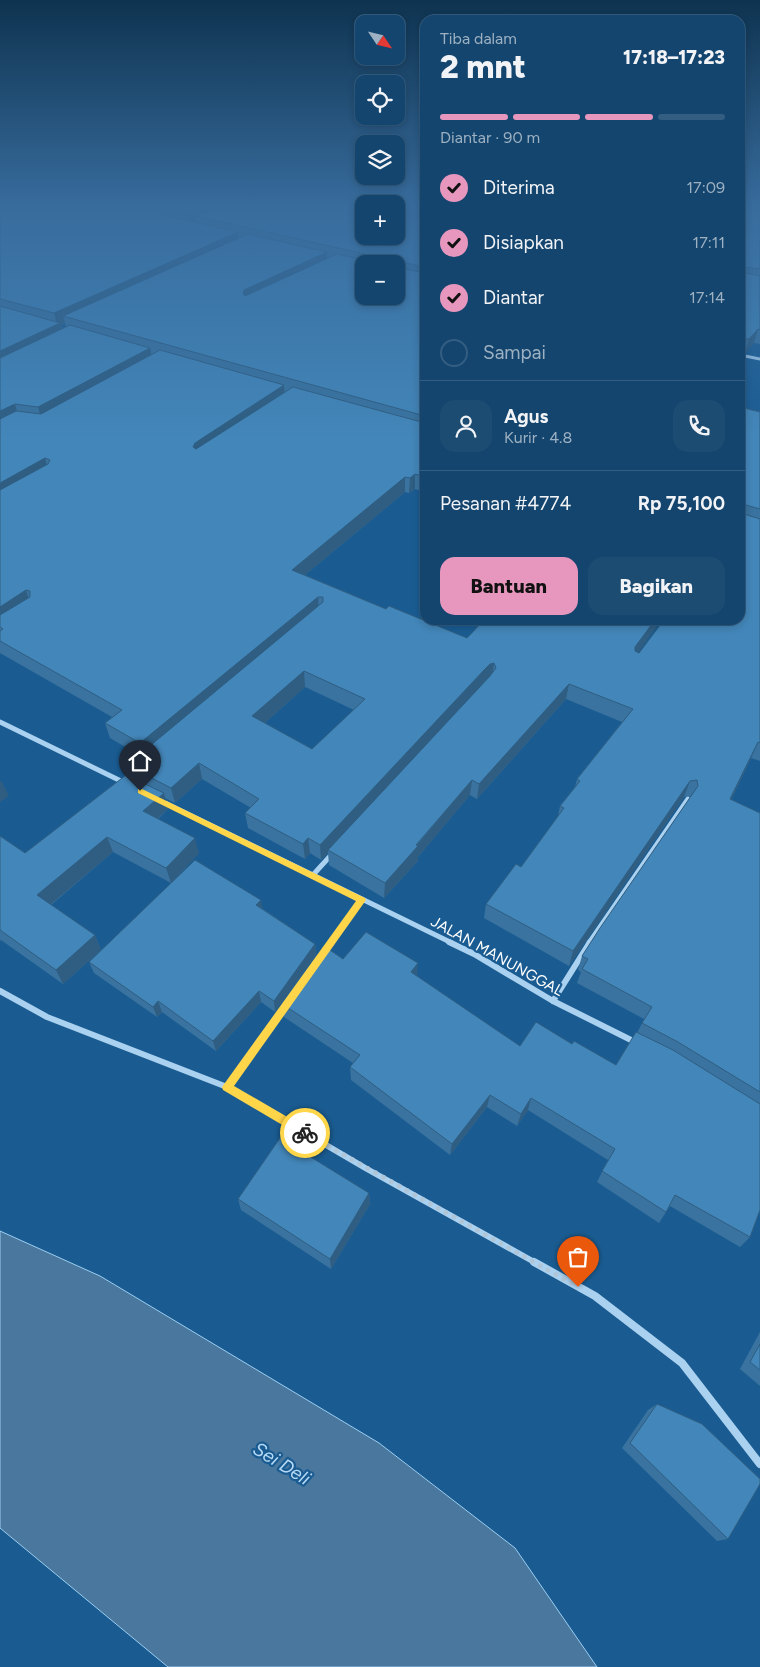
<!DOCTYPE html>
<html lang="id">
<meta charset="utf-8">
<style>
body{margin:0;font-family:Figtree,sans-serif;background:#1d4c73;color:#f1f3f6;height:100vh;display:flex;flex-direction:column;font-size:19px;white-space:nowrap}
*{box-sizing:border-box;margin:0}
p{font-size:16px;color:#9db1c2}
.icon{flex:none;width:28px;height:28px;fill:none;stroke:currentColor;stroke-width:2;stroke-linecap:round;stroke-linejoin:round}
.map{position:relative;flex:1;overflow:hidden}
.side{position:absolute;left:420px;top:15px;width:325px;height:610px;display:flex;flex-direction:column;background:#14456e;border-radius:15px;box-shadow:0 2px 8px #0003,0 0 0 1px #335d81}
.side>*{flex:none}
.needle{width:32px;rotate:125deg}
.fabs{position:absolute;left:355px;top:15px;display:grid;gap:10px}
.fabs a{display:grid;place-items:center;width:50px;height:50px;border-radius:10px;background:#14456e;box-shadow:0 2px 8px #0003,0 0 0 1px #335d81;font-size:25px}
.pin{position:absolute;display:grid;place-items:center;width:42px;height:42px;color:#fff;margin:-51px -21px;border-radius:50% 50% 50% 0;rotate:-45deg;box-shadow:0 0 5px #0007}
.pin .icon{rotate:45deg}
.courier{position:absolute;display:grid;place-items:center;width:50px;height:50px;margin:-25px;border:4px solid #ffd54a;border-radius:50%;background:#fff;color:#222;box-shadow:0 1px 6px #0007}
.overview em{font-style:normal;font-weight:800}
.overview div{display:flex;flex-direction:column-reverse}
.overview{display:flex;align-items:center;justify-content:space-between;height:85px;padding:0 20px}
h1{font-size:32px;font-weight:800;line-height:38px}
.bar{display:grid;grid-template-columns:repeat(4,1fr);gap:8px 5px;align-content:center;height:60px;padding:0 20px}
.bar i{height:6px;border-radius:4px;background:#335d81}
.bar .selected{background:#e797bd}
.bar p{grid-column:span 4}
.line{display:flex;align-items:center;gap:12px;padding:0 20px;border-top:1px solid #335d81}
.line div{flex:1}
.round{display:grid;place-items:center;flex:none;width:52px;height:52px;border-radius:15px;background:#1d4c73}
ol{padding:0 20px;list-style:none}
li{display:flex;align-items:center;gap:15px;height:55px}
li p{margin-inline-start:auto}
li .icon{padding:5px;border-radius:50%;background:#e797bd;color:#111;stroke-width:4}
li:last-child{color:#9db1c2}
li i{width:28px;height:28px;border:2px solid #335d81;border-radius:50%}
.cta{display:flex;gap:10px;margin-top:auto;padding:10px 20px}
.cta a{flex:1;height:58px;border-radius:15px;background:#e797bd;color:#111;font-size:20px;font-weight:800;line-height:58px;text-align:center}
.cta a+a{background:#1d4c73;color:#f1f3f6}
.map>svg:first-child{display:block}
.water{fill:#49779e;stroke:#9ccef1}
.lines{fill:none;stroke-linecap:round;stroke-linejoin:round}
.minor-far3{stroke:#aad1ef;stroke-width:3}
.minor-far2{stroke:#aad1ef;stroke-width:5}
.minor-far1{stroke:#aad1ef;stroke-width:6}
.minor{stroke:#aad1ef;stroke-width:8}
.wall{fill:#3a739f;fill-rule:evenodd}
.shaded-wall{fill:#2f5e82}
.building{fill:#4386b9;stroke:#2f5e82;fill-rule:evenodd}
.route{fill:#ffd54a}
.done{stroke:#afc6d9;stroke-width:5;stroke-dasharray:0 9}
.labels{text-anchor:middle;stroke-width:4.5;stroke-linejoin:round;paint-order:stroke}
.street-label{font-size:15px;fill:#fff;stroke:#1a5c92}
.near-water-label{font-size:19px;font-style:italic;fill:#b6daf6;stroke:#1a5c92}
</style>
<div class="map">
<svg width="760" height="1667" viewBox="0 0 760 1667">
<rect width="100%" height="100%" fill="#1a5c92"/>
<!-- water -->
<polygon class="water" points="0,1231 100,1276 379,1443 515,1548 597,1667 168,1667 0,1528"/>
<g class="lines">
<!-- minor-far3 -->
<polyline class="minor-far3" points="740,355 760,359"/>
<!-- minor-far2 -->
<g class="minor-far2">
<polyline points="0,722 125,783"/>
<polyline points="161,801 452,943"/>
<polyline points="312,876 332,854"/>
<polyline points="331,943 362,900"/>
<polyline points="589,943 688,799"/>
</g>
<!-- minor-far1 -->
<g class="minor-far1">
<polyline points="449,942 474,954 553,1001 637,1043"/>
<polyline points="324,952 331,942"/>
<polyline points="0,991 47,1017 227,1087 367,1169 536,1263"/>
<polyline points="553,1001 590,942"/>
<polyline points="227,1087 285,1006"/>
</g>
<!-- minor -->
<polyline class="minor" points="534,1262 595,1296 682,1363 760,1464"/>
</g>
<!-- wall -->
<g class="wall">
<path d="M0 205H364V236L396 205H425V492L415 489 409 493 405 492 305 575 386 609 467 638 639 653 740 620V407L760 412V761L751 758 731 800 760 813V1210L750 1237 740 1247 670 1206 666 1212 659 1223 597 1182 608 1160 528 1110 517 1126 487 1107 450 1155 351 1080 350 1067 353 1063 284 1017 282 1004 343 959 417 977 520 1046 572 1044 616 1065 637 1033 644 1019 577 983 581 972 578 970 582 956 691 796 684 797 569 966 484 918 486 904 521 867 558 816 560 806 575 787 577 779 622 722 566 699 477 799 470 795 418 857V861L384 898 329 865 328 853 321 860 310 853 305 859 248 828 245 813 251 808 202 779 175 803 165 798 168 809 158 819 199 853 171 883 113 852 51 905 95 935 101 950 63 984 1 940 0 941V836L25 853 137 780 134 769 142 763 139 755 110 738 105 723 112 717 0 653ZM65 323 66 327 62 329 61 325ZM305 687 354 710 312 749 265 723Z"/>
<polygon points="740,205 760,205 760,344 754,343 745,353 741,352 740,357"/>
<polygon points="263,909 315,944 316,955 275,1012 261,1002 216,1051 162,1012 157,1017 94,973 89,962"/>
<polygon points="369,1193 370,1204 331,1269 241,1210 238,1199"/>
<polygon points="760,1332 760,1386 740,1369"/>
<polygon points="657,1404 728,1539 717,1541 622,1448 648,1410"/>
</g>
<!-- shaded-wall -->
<g class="shaded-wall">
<polygon points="207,205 236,205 196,216 197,222 188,226 186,214"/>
<polygon points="751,205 759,205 759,207 749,216"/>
<polygon points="238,232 239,244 63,316 65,323 61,325 64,336 0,367 0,351 57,324 54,313"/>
<polygon points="327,252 327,265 244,306 243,293 244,290"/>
<polygon points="758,329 754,343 745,353 749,339"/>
<polygon points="744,345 740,357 740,348"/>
<polygon points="150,348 153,362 42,421 38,407"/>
<polygon points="284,385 285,399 197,458 193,447 195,443"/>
<polygon points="15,404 19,419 0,428 0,411"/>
<polygon points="45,458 49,473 0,501 0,483"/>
<polygon points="415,474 415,489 409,493 410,478"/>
<polygon points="405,477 405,492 293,585 292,570"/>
<polygon points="26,590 31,606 0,626 0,607"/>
<polygon points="318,597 319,612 145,758 140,743"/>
<polygon points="523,620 533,620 521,634"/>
<polygon points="655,620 661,620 631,663 635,647"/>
<polygon points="494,663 492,678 328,850 328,853 321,860 320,845 490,664"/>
<polygon points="304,671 305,687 255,732 252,716"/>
<polygon points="569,684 566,699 477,799 479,784"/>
<polygon points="758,742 751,758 724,815 730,799"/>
<polygon points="199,763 202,779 175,803 171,788"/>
<polygon points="1,780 9,796 0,802 0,781"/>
<polygon points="472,780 470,795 418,857 418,861 384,898 385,883"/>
<polygon points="690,781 684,797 569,966 573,951"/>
<polygon points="164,793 168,809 148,827 143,811"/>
<polygon points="107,837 113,852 44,910 37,895"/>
<polygon points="195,838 199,853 171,883 166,868"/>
<polygon points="308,838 310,853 305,859 303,844"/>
<polygon points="261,900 263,911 256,905"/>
<polygon points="95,935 101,950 63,984 56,970"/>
<polygon points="315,944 316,955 275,1012 274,1001"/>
<polygon points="418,963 417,977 411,972"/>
<polygon points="259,991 261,1002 216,1051 213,1041"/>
<polygon points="158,1001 162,1012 157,1017 153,1007"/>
<polygon points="490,1095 487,1107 450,1155 452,1144"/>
<polygon points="531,1098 528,1110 517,1126 521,1114"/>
<polygon points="369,1193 370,1204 331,1269 330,1259"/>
</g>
<!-- building -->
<g class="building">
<polygon points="0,205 118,205 238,232 54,313 0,299"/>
<polygon points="145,205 207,205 186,214"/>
<polygon points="222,205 342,205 364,209 364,236 396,236 396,214 425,218 425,267 397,261 394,263 394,264 364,264 364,296 396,296 396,267 425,273 425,416 63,316 248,234 327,252 244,290 243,293 245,296 337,254 363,260 367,258 365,254 196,216"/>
<polygon points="396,205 425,205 425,212 396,208"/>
<polygon points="740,205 741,205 740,207 760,211 760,269 744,267 741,269 741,272 760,276 760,330 758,329 749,339 742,339 741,342 744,345 740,348"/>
<polygon points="0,306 60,323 0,351"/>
<polygon points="70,325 150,348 38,407 15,404 0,411 0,358"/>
<path d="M160 350 284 385 195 443 193 447 196 449 293 387 425 423V477L415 474 410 478 405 477 292 570 386 609 389 606 467 638 484 620H524V623H529L531 620H655L635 647V651L639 653 664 620H740V407L760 412V509L746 505 743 507 744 514 760 519V743L758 742 730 799 760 813V1092L678 1042 642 1023 652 1007 582 969 588 959 582 956 600 928 698 786 697 780 690 781 573 951 486 904 516 864 521 867 564 808 560 806 580 781 577 779 633 709 569 684 479 784 472 780 416 845 418 846 385 883 328 850 490 676 496 668 494 663 490 664 484 670 320 845 308 838 303 844 245 813 259 799 199 763 171 788 134 769 147 759 139 755 323 602V597H318L140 743 105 723 122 710 0 641V631L3 629 0 627V615L30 597V591L26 590 0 607V490L48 464 50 460 45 458 0 483V419L16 411 41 414ZM304 671 365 699 312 749 252 716Z"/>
<polygon points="126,775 164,793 143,811 195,838 166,868 107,837 37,895 95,935 56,970 0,930 0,836 25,853"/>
<polygon points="195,860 261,900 256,905 315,944 274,1001 259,991 213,1041 158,1001 153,1007 89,962"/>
<polygon points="366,932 418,963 411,972 520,1046 536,1022 572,1044 574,1041 616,1065 636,1032 673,1050 760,1104 760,1210 750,1237 675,1195 666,1212 602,1171 615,1149 531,1098 521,1114 490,1095 452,1144 350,1067 360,1055 282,1004 324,946 343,959"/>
<polygon points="280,1138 369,1193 330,1259 238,1199"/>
<polygon points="760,1344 760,1370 750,1362"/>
<polygon points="657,1404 702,1424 760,1479 760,1484 728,1539 630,1443"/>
</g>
<!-- sky -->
<linearGradient id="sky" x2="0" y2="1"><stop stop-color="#0e3350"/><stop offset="0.47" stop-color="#386c9d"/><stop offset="1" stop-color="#386c9d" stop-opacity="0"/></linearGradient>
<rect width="760" height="438" fill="url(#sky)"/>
<!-- route -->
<polygon class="route" points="140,788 365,898 366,900 234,1086 308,1129 310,1133 308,1136 301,1136 223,1090 222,1087 356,901 138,793 138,789"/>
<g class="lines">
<!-- done -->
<polyline class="done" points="305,1133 578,1287"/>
</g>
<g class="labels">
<!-- street labels -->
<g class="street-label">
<text transform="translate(497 956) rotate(29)" y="5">JALAN MANUNGGAL</text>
</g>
<!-- near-water labels -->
<g class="near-water-label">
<text transform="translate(282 1463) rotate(32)" y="7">Sei Deli</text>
</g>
</g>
</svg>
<div class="fabs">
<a><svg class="needle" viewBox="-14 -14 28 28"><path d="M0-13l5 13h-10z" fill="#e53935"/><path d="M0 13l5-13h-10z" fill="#9db1c2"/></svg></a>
<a><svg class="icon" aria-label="locate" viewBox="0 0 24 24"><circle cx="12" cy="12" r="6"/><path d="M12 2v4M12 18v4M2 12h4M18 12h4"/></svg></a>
<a><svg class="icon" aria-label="layers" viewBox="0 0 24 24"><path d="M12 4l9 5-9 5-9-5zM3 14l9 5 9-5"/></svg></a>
<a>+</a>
<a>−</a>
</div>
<div class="pin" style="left:578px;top:1287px;background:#ea580c"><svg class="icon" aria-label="bag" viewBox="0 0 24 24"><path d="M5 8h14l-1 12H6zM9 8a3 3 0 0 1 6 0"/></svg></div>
<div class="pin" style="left:140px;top:791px;background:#1f2937"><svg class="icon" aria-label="home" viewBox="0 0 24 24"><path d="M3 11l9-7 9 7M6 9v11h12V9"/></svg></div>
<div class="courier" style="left:305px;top:1133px"><svg class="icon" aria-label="bike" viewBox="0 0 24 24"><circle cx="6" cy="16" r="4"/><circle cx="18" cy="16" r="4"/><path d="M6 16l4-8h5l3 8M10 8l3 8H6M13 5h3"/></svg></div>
<section class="side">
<div class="overview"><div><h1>2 mnt</h1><p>Tiba dalam</p></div><em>17:18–17:23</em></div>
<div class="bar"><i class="selected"></i><i class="selected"></i><i class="selected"></i><i></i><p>Diantar · 90 m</p></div>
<ol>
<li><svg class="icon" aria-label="check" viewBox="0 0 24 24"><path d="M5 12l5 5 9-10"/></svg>Diterima<p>17:09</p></li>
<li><svg class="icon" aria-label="check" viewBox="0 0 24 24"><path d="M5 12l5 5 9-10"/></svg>Disiapkan<p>17:11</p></li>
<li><svg class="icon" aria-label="check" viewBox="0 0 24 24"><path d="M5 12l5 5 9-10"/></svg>Diantar<p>17:14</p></li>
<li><i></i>Sampai</li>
</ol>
<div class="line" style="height:90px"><a class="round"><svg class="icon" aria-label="person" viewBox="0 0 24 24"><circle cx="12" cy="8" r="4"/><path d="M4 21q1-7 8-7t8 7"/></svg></a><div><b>Agus</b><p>Kurir · 4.8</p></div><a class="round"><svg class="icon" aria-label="phone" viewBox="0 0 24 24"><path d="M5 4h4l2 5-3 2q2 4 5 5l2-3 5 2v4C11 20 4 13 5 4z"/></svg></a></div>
<div class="line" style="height:65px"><div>Pesanan #4774</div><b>Rp 75,100</b></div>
<div class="cta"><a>Bantuan</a><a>Bagikan</a></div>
</section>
</div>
